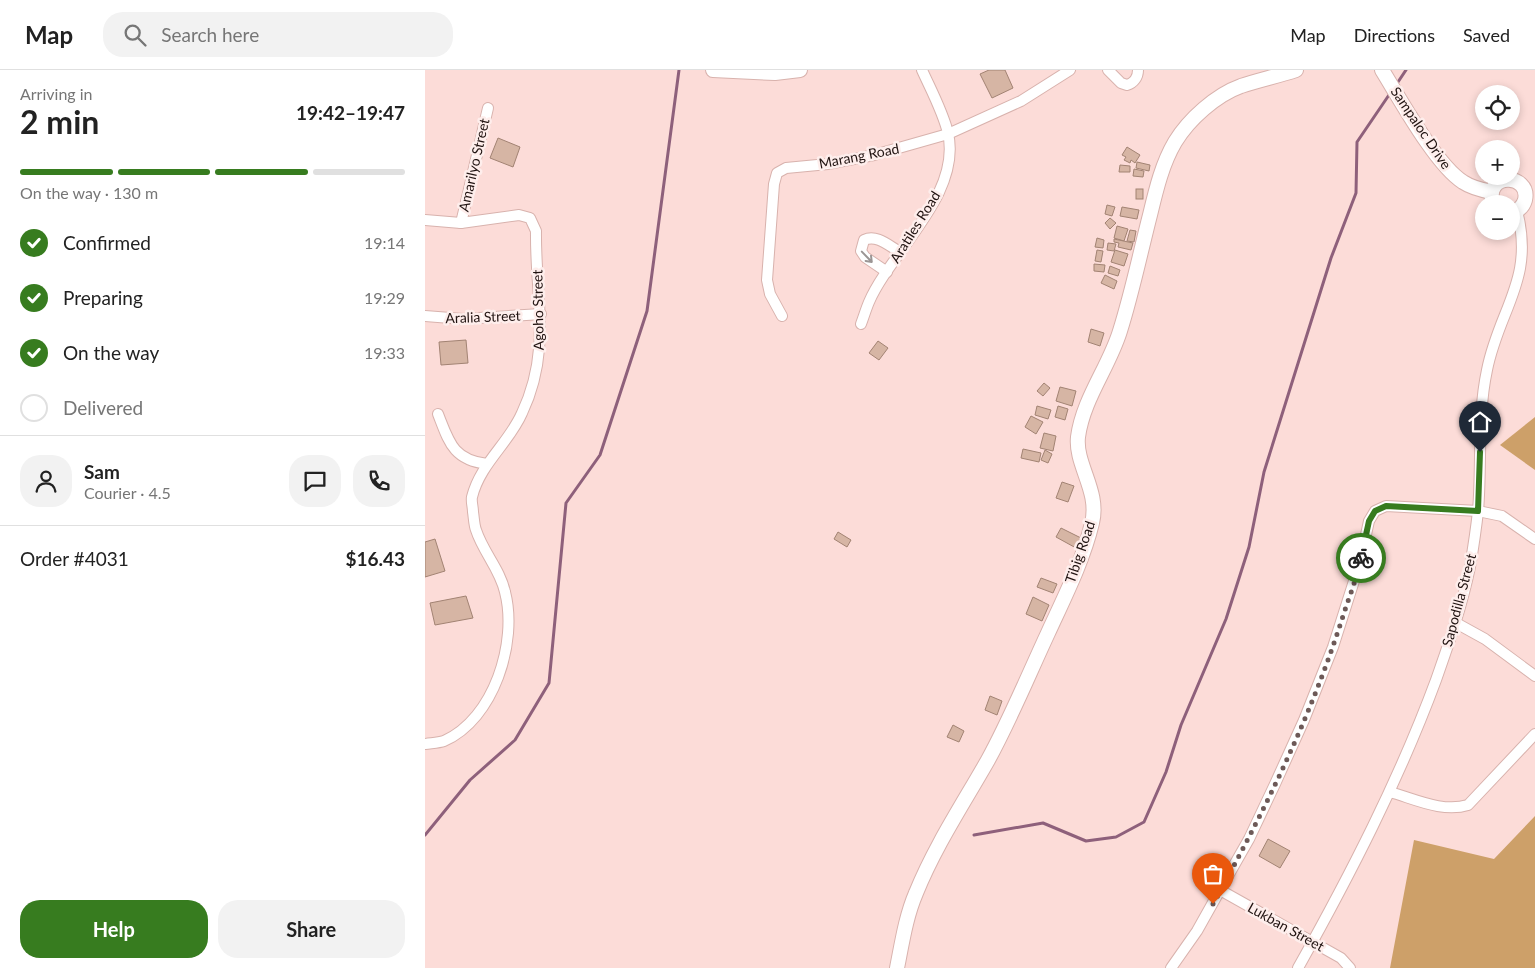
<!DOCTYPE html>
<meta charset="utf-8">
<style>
body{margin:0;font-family:Lato,sans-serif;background:#f2f2f2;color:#222;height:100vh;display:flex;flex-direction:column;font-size:19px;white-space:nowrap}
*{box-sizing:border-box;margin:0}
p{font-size:16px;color:#767676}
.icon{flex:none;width:28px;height:28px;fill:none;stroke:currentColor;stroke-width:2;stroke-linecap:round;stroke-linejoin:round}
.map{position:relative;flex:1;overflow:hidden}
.panel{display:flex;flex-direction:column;background:#fff;width:425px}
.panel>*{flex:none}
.tools{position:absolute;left:1050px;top:15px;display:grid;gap:10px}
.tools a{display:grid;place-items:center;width:45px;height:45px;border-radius:50%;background:#fff;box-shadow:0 2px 8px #0003;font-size:25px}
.pin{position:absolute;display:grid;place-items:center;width:42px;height:42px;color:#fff;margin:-51px -21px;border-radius:50% 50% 50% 0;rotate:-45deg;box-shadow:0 0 5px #0007}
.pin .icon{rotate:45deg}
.courier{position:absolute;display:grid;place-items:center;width:50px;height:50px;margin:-25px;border:4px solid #377c1f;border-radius:50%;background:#fff;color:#222;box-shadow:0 1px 6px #0007}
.headline em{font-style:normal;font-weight:700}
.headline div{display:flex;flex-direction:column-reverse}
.headline{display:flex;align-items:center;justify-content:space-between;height:85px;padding:0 20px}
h1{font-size:32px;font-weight:700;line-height:38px}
.bar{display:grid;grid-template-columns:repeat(4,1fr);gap:8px 5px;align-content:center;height:60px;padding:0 20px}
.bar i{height:6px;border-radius:4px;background:#e0e0e0}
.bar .active{background:#377c1f}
.bar p{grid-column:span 4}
.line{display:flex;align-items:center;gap:12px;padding:0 20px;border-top:1px solid #e0e0e0}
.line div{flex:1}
.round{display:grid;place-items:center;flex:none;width:52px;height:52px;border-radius:20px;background:#f2f2f2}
ol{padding:0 20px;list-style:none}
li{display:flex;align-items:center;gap:15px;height:55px}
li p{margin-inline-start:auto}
li .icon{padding:5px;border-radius:50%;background:#377c1f;color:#fff;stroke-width:4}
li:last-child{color:#767676}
li i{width:28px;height:28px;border:2px solid #e0e0e0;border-radius:50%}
.cta{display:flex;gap:10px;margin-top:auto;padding:10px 20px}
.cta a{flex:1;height:58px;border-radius:20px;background:#377c1f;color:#fff;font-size:20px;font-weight:700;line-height:58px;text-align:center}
.cta a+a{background:#f2f2f2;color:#222}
header{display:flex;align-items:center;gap:30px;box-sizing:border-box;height:70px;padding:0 25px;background:#fff;border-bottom:1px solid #e0e0e0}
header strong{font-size:24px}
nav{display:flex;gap:28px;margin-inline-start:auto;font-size:18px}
.search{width:350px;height:45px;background:#f2f2f2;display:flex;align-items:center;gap:12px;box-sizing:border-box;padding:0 18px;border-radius:20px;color:#767676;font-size:19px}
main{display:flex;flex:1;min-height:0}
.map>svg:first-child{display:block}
.forest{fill:#cda069}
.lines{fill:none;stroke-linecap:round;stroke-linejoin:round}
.stream{stroke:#8e607b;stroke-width:3}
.building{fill:#d6b5a4;stroke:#a28373}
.street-casing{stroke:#d8b2ad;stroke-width:12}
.secondary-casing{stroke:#d8b2ad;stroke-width:16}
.street{stroke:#fff;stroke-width:10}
.secondary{stroke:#fff;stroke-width:14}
.oneway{stroke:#9b9594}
.done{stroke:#6d5957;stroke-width:5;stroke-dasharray:0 9}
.route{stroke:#377c1f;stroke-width:6}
.labels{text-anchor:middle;stroke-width:5;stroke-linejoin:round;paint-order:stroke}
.street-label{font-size:14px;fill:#201311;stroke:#feeeec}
</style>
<header>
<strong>Map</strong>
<div class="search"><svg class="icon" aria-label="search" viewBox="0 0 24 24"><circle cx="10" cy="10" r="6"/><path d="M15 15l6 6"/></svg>Search here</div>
<nav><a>Map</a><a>Directions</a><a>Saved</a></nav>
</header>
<main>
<section class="panel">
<div class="headline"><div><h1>2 min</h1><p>Arriving in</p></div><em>19:42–19:47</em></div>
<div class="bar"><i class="active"></i><i class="active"></i><i class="active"></i><i></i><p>On the way · 130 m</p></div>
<ol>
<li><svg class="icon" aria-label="check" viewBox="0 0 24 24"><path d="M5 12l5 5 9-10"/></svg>Confirmed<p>19:14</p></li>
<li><svg class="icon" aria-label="check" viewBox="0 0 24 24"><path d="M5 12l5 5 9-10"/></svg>Preparing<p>19:29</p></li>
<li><svg class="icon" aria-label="check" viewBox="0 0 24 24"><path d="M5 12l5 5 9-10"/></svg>On the way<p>19:33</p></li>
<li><i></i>Delivered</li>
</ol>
<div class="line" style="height:90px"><a class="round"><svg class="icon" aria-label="person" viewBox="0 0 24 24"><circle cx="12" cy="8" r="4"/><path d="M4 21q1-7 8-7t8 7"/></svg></a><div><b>Sam</b><p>Courier · 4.5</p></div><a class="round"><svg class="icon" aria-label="chat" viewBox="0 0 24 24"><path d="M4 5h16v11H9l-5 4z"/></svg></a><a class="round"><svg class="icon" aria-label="phone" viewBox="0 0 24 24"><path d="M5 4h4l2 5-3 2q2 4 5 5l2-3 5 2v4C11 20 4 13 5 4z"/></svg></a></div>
<div class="line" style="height:65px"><div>Order #4031</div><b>$16.43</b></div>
<div class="cta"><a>Help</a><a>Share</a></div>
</section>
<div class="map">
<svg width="1110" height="898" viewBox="0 0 1110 898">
<rect width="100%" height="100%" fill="#fcdcd8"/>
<!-- forest -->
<g class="forest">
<polygon points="1110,347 1110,400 1075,375"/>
<polygon points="1110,746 1110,898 965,898 989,770 1069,789"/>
</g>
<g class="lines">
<!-- stream -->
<g class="stream">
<polyline points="971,15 981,0"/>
<polyline points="0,765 45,710 90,670 124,613 141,433 175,385 222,241 254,0"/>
<polyline points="549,765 618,753 661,771 691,767 719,752 741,702 756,655 801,549 824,477 839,402 906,188 931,123 932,72 966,22"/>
</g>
</g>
<!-- building -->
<g class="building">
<polygon points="564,0 580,0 588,18 567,28 555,4"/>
<polygon points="73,68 95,77 88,97 65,88"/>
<polygon points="702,77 715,85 710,93 706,90 705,93 699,90 701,87 697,85"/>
<polygon points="712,92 725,95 724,101 711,98"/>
<polygon points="695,95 705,96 705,102 694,102"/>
<polygon points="709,99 719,101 718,107 708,106"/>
<rect x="711" y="119" width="7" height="10"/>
<polygon points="682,135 690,137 687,146 680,144"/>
<polygon points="697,137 714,140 712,149 695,146"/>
<polygon points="685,148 691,153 685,159 680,153"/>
<polygon points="692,156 703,159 699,171 689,168"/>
<polygon points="705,160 711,161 709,172 702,171"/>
<polygon points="672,168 679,170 678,178 670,177"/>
<polygon points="689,169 708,173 706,180 693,177 694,173 689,172"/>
<polygon points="683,173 691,174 689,181 682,180"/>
<polygon points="672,180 678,181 676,192 670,191"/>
<polygon points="690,180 703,184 699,196 686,192"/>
<polygon points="669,194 680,195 679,202 669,201"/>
<polygon points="685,196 695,200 693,206 683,203"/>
<polygon points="680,205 692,211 689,219 676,213"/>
<polygon points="666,259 679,263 675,276 663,272"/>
<polygon points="41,270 43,293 16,295 14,272"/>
<polygon points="453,271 463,278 454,290 444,283"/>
<polygon points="619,313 625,318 618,326 612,321"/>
<polygon points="635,317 651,321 647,336 631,331"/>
<polygon points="612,336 626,340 623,349 610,345"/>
<polygon points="633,336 643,339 640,350 630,347"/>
<polygon points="606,346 618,352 611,364 600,357"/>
<polygon points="619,363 631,366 628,381 615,378"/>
<polygon points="598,379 616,383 614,392 596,388"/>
<polygon points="620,380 627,384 623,393 616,390"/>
<polygon points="637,412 649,416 643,432 631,428"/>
<polygon points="636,458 656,468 651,478 631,467"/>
<polygon points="413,462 426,470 422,477 409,469"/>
<polygon points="10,469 20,501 0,507 0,472"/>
<polygon points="616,508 632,514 628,523 612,517"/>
<polygon points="41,526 48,548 10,555 5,533"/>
<polygon points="608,527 624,535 617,551 601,544"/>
<polygon points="565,626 577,631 572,645 560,640"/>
<polygon points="528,655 539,661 534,672 522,667"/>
<polygon points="843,769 865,781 855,798 834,786"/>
</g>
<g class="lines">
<!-- street casing -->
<g class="street-casing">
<g id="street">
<path d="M683 0 696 13 702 15C709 13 713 7 713 0"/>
<path d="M0 150 36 153 94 145 105 148 111 161C110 226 127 280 97 343 84 373 55 394 47 427 46 431 48 437 48 442 49 448 49 455 51 460 58 482 75 499 80 522 93 572 69 649 19 671 13 673 6 673 0 674"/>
<polyline points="36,153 63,38"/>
<path d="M462 202 440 187 436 181 439 170C452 164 464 176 475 182"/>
<polyline points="0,246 38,249 116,244"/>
<polyline points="357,246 345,224 342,210 349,114 352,103 361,98 403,94 449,85 523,64 596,31 645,0"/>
<path d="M436 254C439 246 441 239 444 232 466 181 537 125 523 63 518 42 506 20 497 0"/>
<path d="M13 344C24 372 28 390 62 394"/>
<polyline points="1031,553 1060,569 1110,606"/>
<path d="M965 722C990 729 1018 743 1043 735L1110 664"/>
<polyline points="795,820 916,888 925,898"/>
<polyline points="746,898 772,861 795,820 824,769 850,714 879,650 908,577 935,492 944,451 950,441 961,436 1053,441 1077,446 1110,469"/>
<path d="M873 898C925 805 974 710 1011 610 1024 573 1037 536 1045 497 1048 479 1051 460 1053 441 1057 394 1052 347 1062 300 1074 239 1110 209 1092 141"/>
</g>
</g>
<!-- secondary casing -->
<g class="secondary-casing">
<g id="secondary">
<polyline points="288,0 350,3 375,0"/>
<path d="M957 0C975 29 1011 95 1038 112 1047 118 1056 120 1067 122"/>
<path d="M1068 134C1058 102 1106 103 1100 130 1098 137 1093 141 1086 143"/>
<path d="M472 898C477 873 481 846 491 823 510 776 538 734 563 690 585 650 603 606 623 563 639 528 658 491 667 453 675 421 650 395 653 367 658 329 684 297 695 261 707 223 715 184 725 145 731 120 737 94 750 72 764 49 791 25 816 16 834 10 853 6 871 0"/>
</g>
</g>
<!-- street -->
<use href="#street" class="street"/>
<!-- secondary -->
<use href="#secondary" class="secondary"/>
</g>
<!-- one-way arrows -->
<defs><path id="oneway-shaft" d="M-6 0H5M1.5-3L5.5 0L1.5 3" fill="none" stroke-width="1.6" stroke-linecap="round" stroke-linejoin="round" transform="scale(1.25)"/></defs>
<use class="oneway" href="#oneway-shaft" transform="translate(442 187) rotate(46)"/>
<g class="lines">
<!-- done -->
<path class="done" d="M788 834C839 742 886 647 918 546 924 527 932 508 936 488"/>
<!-- route -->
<polyline class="route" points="936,488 944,451 950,441 961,436 1053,441 1055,382"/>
</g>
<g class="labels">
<!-- street labels -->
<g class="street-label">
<text transform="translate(996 58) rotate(56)" y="5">Sampaloc Drive</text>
<text transform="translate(434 86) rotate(-11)" y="5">Marang Road</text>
<text transform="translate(49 95) rotate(-77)" y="5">Amarilyo Street</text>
<text transform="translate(490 157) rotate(-58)" y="5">Aratiles Road</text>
<text transform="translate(113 240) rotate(-91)" y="5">Agoho Street</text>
<text transform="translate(58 247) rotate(-2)" y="5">Aralia Street</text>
<text transform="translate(655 482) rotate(-71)" y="5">Tibig Road</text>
<text transform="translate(1034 530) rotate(-75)" y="5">Sapodilla Street</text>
<text transform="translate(861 857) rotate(29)" y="5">Lukban Street</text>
</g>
</g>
</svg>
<div class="tools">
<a><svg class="icon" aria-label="locate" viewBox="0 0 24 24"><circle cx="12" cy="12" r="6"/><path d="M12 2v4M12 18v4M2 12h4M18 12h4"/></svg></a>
<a>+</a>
<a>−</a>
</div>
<div class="pin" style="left:788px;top:834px;background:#ea580c"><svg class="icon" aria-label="bag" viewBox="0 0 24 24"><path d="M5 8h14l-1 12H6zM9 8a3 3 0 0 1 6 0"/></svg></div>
<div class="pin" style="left:1055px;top:382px;background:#1f2937"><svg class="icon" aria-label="home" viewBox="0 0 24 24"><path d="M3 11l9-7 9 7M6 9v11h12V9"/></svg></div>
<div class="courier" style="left:936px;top:488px"><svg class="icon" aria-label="bike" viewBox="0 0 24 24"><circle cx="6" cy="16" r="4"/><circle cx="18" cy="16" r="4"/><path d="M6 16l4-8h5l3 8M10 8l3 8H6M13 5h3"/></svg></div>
</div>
</main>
